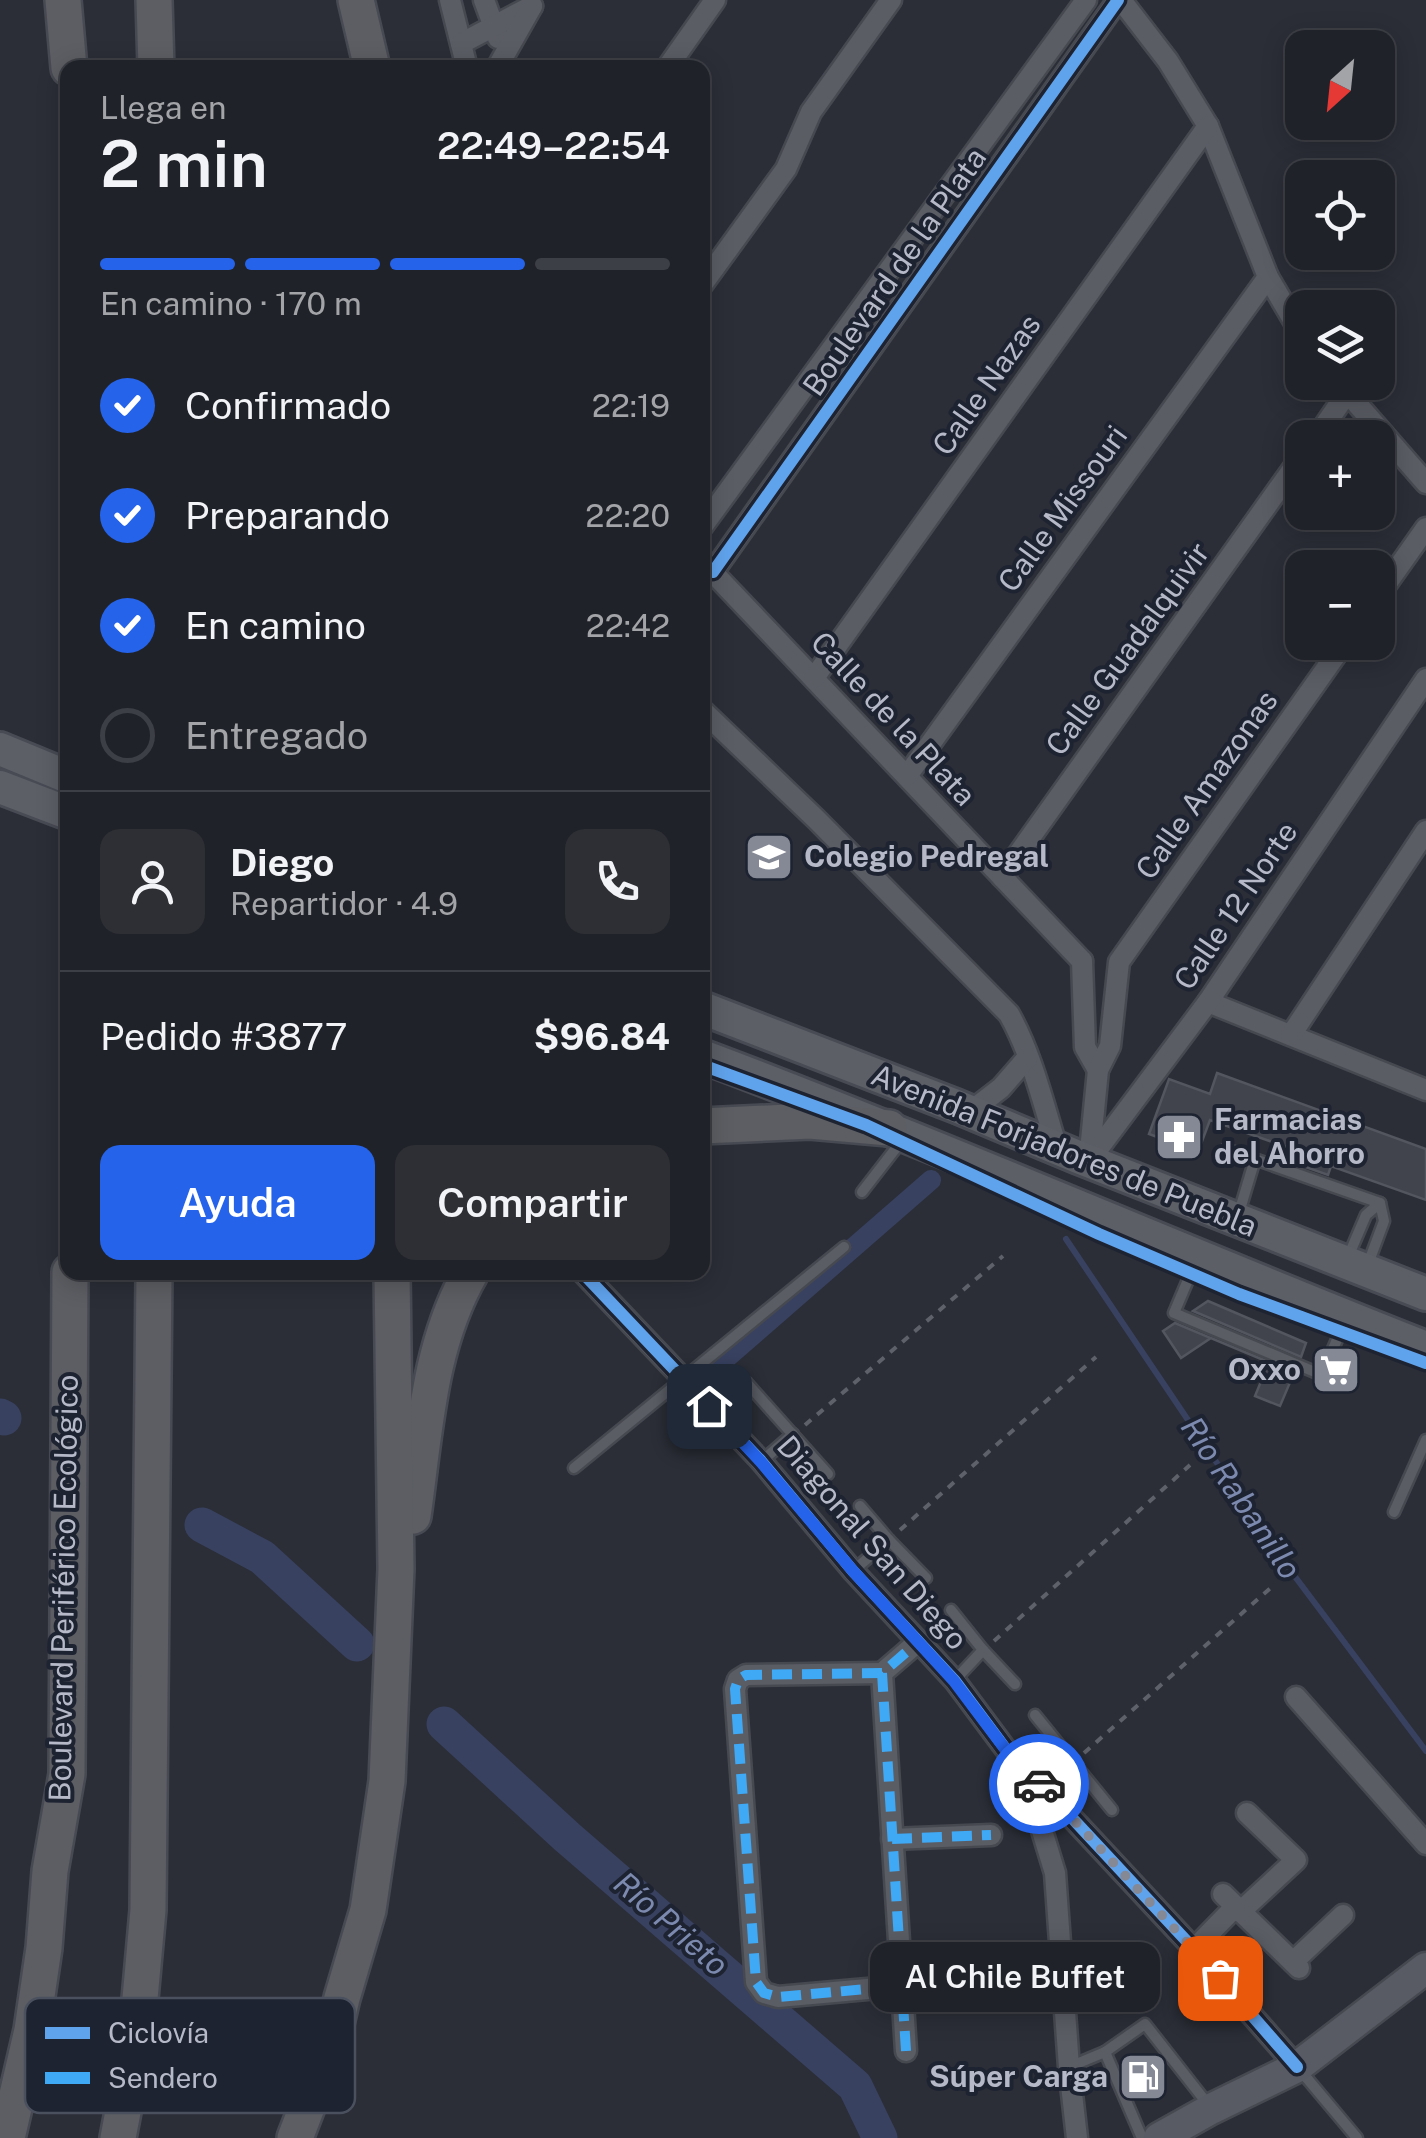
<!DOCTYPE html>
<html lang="es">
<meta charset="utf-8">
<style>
body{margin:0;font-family:"Public Sans",sans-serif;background:#2d2f35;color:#f1f3f6;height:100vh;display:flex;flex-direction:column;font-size:38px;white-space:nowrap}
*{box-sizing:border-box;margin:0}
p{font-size:32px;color:#a2a4a8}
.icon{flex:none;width:55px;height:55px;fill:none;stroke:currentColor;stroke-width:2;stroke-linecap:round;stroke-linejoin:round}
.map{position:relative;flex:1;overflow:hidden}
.details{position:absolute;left:60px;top:60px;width:650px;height:1220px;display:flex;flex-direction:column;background:#202229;border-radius:20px;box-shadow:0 5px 25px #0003,0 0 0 2px #3d3f46}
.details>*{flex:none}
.needle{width:65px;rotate:207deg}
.buttons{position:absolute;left:1285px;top:30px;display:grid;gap:20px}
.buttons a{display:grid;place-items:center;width:110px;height:110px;border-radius:20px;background:#202229;box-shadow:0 5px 25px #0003,0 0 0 2px #3d3f46;font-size:50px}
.pin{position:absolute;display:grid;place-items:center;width:85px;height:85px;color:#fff;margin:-42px;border-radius:20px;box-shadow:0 5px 15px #0006}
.courier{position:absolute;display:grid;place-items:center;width:100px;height:100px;margin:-50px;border:8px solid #2563eb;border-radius:50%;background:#fff;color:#222;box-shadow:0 2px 12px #0007}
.bubble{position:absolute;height:70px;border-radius:20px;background:#202229;box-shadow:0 5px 25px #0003,0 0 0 2px #3d3f46;font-size:32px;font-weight:600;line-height:70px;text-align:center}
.head em{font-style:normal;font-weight:600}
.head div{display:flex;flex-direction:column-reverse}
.head{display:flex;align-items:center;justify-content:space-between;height:170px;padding:0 40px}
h1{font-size:65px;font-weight:600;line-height:75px}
.bar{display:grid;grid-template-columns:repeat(4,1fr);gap:15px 10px;align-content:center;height:120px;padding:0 40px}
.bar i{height:12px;border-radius:8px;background:#3d3f46}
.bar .on{background:#2563eb}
.bar p{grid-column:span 4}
.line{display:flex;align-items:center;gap:25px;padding:0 40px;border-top:2px solid #3d3f46}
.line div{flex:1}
.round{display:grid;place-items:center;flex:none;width:105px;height:105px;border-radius:20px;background:#2d2f35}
ol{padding:0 40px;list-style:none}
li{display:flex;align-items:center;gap:30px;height:110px}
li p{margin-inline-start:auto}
li .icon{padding:10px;border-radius:50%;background:#2563eb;color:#fff;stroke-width:4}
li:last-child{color:#a2a4a8}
li i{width:55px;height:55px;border:5px solid #3d3f46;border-radius:50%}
.action{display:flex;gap:20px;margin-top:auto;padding:20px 40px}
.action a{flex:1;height:115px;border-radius:20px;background:#2563eb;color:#fff;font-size:40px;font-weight:600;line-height:115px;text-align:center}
.action a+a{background:#2d2f35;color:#f1f3f6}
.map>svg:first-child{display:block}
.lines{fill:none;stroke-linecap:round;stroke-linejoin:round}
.stream{stroke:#384160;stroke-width:6}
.canal{stroke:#384160;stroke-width:20}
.river{stroke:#384160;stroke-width:35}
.building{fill:#42444d;stroke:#53565f;stroke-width:2.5}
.service-casing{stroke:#474951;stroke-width:15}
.minor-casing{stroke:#474951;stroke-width:25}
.secondary-casing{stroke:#474951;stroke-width:35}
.primary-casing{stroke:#484b54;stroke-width:38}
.trunk-casing{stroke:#484a53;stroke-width:40}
.path{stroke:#5e6169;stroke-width:4;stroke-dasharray:8 8;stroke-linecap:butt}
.service{stroke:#5b5d65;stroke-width:10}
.minor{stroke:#5b5d65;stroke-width:20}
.secondary{stroke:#595b64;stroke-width:30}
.primary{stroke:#5d5f67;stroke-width:32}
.trunk{stroke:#5c5e63;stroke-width:35}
.quiet{stroke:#3fa9f5;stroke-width:10;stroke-dasharray:20 10;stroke-linecap:butt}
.cycleway-casing{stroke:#1e2332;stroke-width:19}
.cycleway{stroke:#60a3ed;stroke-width:12}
.done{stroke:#858895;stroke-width:10;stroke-dasharray:0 18}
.route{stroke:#2563eb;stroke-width:12}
.labels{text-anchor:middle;stroke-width:8;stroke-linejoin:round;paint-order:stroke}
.street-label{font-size:30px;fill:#b5b9c8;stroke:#1e2332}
.poi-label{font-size:30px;font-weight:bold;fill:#b5b9c8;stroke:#1e2332;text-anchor:start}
.water-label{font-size:32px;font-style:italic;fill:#7d8aaf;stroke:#1e2332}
.key{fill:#1e2332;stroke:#4b505f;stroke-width:2.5}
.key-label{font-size:28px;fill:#b5b9c8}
</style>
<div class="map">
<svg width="1426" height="2138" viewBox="0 0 1426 2138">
<rect width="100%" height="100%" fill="#2b2e37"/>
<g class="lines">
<!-- stream -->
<polyline class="stream" points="1066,1239 1281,1558 1426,1751"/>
<!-- canal -->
<polyline class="canal" points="699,1382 931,1180"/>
<!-- river -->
<g class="river">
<polyline points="0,1416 4,1418"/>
<polyline points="202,1525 262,1557 357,1644"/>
<polyline points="444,1724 567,1837 855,2086 880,2138"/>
</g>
</g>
<!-- building -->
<g class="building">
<polygon points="1217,1073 1426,1149 1426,1200 1331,1166 1328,1175 1294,1163 1298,1151 1210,1120 1198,1152 1149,1134 1169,1079 1210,1094"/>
<polygon points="1208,1301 1306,1343 1301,1357 1193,1311"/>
<polygon points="1175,1323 1294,1373 1280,1406 1255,1396 1269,1362 1211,1338 1181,1358 1163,1331"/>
</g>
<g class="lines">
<!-- service casing -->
<g class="service-casing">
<g id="service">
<polyline points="1226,1149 1380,1203"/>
<polyline points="862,1192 903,1139"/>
<polyline points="1238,1216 1255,1159"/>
<polyline points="1348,1257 1366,1215 1380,1203 1384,1221 1368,1264"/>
<polyline points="1196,1261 1174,1313 1322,1375 1344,1323"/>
<polyline points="746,1382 828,1474"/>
<polyline points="762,1461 793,1434"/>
<polyline points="574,1468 844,1247"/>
<polyline points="860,1506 889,1540 926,1578"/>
<polyline points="1394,1512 1426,1440"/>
<polyline points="854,1570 889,1540"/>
<polyline points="951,1610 983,1650 1015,1684"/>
<polyline points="955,1680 983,1650"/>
<polyline points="1035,1715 1112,1810"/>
<polyline points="1046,1790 1073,1763"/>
<polyline points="1069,2067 1105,2052"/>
<polyline points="1300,2070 1357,2138"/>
<polyline points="1142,2138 1105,2052 1145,2024 1210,2107"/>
</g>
</g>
<!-- minor casing -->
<g class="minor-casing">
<g id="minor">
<polyline points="450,0 467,68"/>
<polyline points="484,0 498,38"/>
<polyline points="1121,0 1168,61 1208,126 1268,277 1302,335"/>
<polyline points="462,43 532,6"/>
<polyline points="497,68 532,6"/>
<polyline points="667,68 715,0"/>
<polyline points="702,285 786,169 811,112 891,0"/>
<polyline points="1338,382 1426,483"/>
<polyline points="1316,438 1347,393"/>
<polyline points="702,527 1086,0"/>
<polyline points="702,561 1082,961"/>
<polyline points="713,572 1118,0"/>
<polyline points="1378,596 1426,528"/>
<polyline points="814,678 1208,126"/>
<path d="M702 710 816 819 1009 1014C1032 1055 1043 1103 1057 1148"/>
<polyline points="907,776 1268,277"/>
<polyline points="1002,877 1302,456"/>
<polyline points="1082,961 1085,1047 1098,1070"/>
<polyline points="1208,1002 1426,1090"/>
<polyline points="1291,1035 1426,831"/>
<polyline points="970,1112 1001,1088 1028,1057"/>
<polyline points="1089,1161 1098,1070 1110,1046 1119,962 1345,642"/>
<polyline points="1089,1161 1208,1002 1426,679"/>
<polyline points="582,1272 761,1461 853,1571 955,1681 1025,1775 1046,1790 1194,1949 1297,2067"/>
<polyline points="882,1673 746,1675 738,1680 735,1689 756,1982 764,1993 778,1997 901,1986"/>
<polyline points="1296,1697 1426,1844"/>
<polyline points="1025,1775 1055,1873 1069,2067 1077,2138"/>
<polyline points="892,1839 991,1835"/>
<polyline points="1223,1894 1299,1968"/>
<polyline points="1240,1912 1296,1860 1247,1813"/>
<polyline points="1194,1949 1235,1907"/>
<polyline points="1293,1962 1343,1915"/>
<polyline points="906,2051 882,1673 918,1642"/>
</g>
</g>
<!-- secondary casing -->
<g class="secondary-casing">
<polyline id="secondary" points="1159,2138 1211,2109 1297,2067 1426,1968"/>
</g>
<!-- primary casing -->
<g class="primary-casing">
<g id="primary">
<polyline points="0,749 68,777"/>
<polyline points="0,787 68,813"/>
<polyline points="702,1008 956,1106 1078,1157 1426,1294"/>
<path d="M702 1056C946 1148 1184 1253 1426 1348"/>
</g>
</g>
<!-- trunk casing -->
<g class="trunk-casing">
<g id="trunk">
<polyline points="63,0 69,68"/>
<polyline points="154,0 156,68"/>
<polyline points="356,0 372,68"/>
<polyline points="702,1126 810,1121 889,1128"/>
<path d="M413 1516C425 1433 428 1346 471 1272"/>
<polyline points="7,2138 32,2030 44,1948 50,1871 67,1774 70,1272"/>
<polyline points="118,2138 136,2043 148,1910 154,1272"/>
<polyline points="295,2138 331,2045 342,1998 368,1910 387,1781 396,1569 392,1272"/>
</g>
</g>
<!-- path -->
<g class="path">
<polyline points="805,1425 1003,1256"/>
<polyline points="900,1530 1096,1357"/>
<polyline points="994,1641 1190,1465"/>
<polyline points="1084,1753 1275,1584"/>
</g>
<!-- service -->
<use href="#service" class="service"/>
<!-- minor -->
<use href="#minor" class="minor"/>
<!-- secondary -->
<use href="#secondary" class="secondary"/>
<!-- primary -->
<use href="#primary" class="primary"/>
<!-- trunk -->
<use href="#trunk" class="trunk"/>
<!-- quiet -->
<g class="quiet">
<polyline points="882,1673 746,1675 738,1680 735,1689 756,1982 764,1993 778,1997 901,1986"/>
<polyline points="892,1839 991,1835"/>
<polyline points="906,2051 882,1673 918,1642"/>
</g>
<!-- cycleway casing -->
<g class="cycleway-casing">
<g id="cycleway">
<polyline points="713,572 1118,0"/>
<polyline points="702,1065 866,1125 1099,1234 1239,1294 1426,1363"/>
<polyline points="582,1272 761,1461 853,1571 955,1681 1025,1775 1046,1790 1194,1949 1297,2067"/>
</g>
</g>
<!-- cycleway -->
<use href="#cycleway" class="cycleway"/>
</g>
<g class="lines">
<!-- done -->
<polyline class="done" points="1039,1784 1046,1790 1220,1978"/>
<!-- route -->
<polyline class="route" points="709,1406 761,1462 853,1571 954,1681 1024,1774 1039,1784"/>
</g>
<!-- icons -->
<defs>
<g id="school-square" transform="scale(2.5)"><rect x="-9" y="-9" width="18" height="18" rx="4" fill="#858895" stroke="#1e2332"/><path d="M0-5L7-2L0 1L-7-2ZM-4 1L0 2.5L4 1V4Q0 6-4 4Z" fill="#fff"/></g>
<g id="pharmacy-square" transform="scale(2.5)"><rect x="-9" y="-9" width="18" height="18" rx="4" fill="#858895" stroke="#1e2332"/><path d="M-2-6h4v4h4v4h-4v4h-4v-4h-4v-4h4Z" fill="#fff"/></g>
<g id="supermarket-square" transform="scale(2.5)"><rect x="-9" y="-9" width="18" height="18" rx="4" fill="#858895" stroke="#1e2332"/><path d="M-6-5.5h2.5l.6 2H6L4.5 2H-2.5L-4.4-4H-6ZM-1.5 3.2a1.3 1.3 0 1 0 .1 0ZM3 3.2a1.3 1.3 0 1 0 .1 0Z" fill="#fff"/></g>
<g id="fuel-square" transform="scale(2.5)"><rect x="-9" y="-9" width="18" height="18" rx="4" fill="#858895" stroke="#1e2332"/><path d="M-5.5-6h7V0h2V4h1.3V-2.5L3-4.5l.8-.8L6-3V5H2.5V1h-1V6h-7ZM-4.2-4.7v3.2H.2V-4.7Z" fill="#fff"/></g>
</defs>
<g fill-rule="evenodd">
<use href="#school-square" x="769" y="857"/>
<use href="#pharmacy-square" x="1179" y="1137"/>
<use href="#supermarket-square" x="1336" y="1370"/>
<use href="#fuel-square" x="1143" y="2077"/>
</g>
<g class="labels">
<!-- street labels -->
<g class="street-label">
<text transform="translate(895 272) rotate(-55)" y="10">Boulevard de la Plata</text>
<text transform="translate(987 385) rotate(-55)" y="10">Calle Nazas</text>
<text transform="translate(1063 509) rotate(-54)" y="10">Calle Missouri</text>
<text transform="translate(1128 649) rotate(-54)" y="10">Calle Guadalquivir</text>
<text transform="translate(893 719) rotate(47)" y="10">Calle de la Plata</text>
<text transform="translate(1207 785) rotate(-55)" y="10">Calle Amazonas</text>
<text transform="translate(1236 906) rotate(-56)" y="10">Calle 12 Norte</text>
<text transform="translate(1064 1151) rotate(22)" y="10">Avenida Forjadores de Puebla</text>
<text transform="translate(872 1543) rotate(49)" y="10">Diagonal San Diego</text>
<text transform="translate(64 1588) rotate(-89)" y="10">Boulevard Periférico Ecológico</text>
</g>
<!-- poi labels -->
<g class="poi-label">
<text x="804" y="867">Colegio Pedregal</text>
<text x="1214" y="1130">Farmacias<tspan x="1214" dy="34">del Ahorro</tspan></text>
<text x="1301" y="1380" text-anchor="end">Oxxo</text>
<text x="1108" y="2087" text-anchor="end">Súper Carga</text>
</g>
<!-- water labels -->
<g class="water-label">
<text transform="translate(1241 1498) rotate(56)" y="11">Río Rabanillo</text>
<text transform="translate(671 1924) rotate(41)" y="11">Río Prieto</text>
</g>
</g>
<!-- legend -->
<rect x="25" y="1998" width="330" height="115" rx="15" class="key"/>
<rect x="45" y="2027" width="45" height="12" fill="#60a3ed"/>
<rect x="45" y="2072" width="45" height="12" fill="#3fa9f5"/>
<g class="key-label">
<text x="108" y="2043">Ciclovía</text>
<text x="108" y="2088">Sendero</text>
</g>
</svg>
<div class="buttons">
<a><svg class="needle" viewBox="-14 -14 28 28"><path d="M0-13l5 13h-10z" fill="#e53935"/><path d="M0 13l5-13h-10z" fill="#a2a4a8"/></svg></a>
<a><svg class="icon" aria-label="locate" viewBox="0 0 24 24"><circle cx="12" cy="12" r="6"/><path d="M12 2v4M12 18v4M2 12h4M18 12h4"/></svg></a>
<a><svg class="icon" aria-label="layers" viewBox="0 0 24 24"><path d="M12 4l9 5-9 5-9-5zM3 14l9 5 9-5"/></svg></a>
<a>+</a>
<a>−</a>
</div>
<div class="pin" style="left:1220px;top:1978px;background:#ea580c"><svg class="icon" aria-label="bag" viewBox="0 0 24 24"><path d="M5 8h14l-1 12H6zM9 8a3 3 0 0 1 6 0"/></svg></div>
<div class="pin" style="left:709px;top:1406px;background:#1f2937"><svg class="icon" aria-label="home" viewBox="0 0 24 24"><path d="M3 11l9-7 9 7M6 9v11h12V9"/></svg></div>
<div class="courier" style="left:1039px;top:1784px"><svg class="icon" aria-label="car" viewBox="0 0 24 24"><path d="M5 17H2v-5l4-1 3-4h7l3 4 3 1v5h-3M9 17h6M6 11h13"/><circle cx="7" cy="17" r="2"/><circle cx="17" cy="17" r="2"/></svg></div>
<div class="bubble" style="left:870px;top:1942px;width:290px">Al Chile Buffet</div>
<section class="details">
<div class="head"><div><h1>2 min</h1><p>Llega en</p></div><em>22:49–22:54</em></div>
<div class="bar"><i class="on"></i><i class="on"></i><i class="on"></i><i></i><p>En camino · 170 m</p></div>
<ol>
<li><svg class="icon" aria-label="check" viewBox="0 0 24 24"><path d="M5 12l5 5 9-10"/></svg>Confirmado<p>22:19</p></li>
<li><svg class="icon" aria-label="check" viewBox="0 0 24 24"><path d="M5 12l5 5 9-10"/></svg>Preparando<p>22:20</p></li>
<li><svg class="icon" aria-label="check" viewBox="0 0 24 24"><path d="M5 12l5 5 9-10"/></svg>En camino<p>22:42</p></li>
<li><i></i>Entregado</li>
</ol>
<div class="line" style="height:180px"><a class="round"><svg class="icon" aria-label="person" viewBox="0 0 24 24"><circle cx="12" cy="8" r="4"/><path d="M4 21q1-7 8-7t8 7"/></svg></a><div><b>Diego</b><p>Repartidor · 4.9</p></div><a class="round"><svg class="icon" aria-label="phone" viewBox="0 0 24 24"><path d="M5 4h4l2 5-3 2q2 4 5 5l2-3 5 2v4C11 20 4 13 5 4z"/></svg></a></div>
<div class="line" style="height:130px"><div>Pedido #3877</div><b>$96.84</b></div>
<div class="action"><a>Ayuda</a><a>Compartir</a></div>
</section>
</div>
